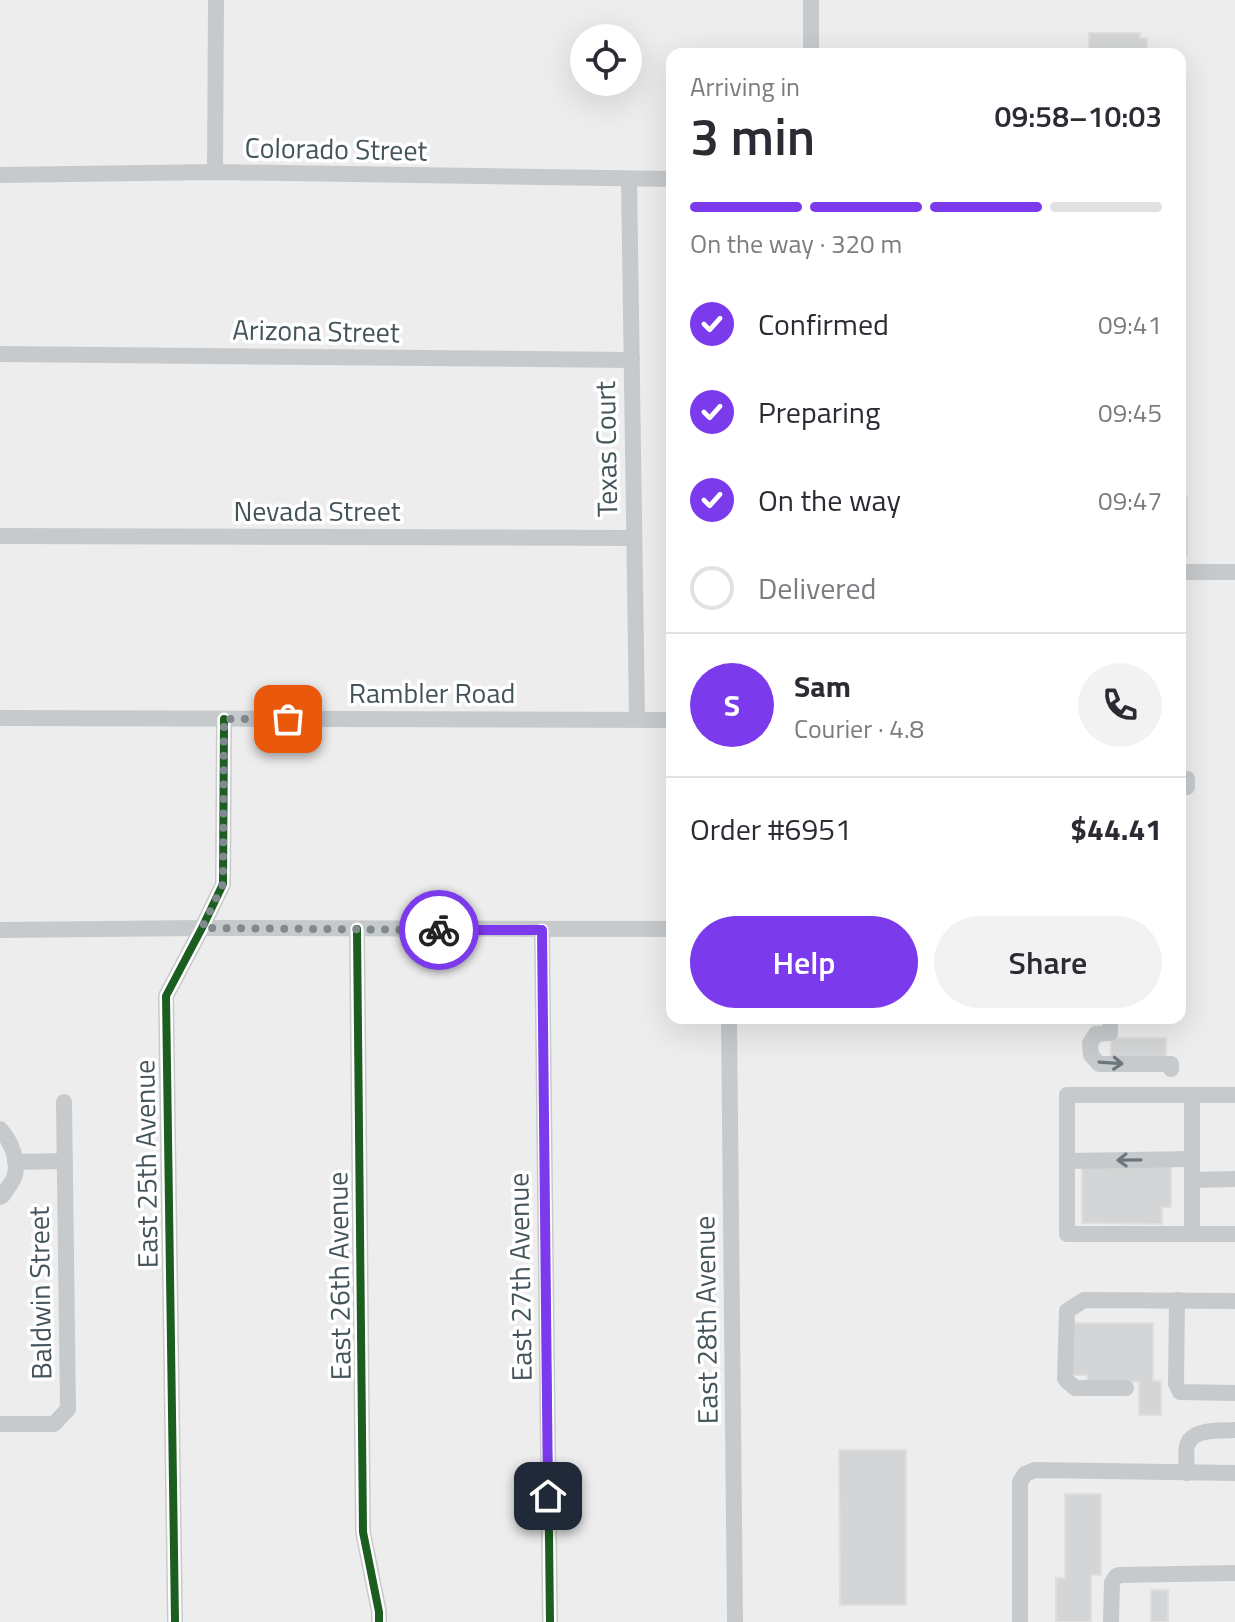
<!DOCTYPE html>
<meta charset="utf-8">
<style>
body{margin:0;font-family:"Titillium Web",sans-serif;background:#f2f2f3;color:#2b2b33;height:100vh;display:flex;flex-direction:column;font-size:30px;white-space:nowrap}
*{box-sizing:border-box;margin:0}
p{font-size:26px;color:#7c7c81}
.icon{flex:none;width:44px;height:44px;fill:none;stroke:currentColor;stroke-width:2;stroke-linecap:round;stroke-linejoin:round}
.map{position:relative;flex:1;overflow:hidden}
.panel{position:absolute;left:666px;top:48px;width:520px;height:976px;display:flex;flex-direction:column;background:#fff;border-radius:16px;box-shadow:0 8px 32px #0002}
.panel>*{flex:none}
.buttons{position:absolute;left:570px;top:24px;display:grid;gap:16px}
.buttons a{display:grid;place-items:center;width:72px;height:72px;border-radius:50%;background:#fff;box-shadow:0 8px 32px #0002;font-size:40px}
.pin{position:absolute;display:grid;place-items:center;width:68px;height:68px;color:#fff;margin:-34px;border-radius:16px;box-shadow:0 4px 12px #0006}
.courier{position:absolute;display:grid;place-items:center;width:80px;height:80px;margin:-40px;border:6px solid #7c3aed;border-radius:50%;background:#fff;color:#222;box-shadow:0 2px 10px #0007}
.head em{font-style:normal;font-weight:600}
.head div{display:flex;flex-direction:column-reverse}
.head{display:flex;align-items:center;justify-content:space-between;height:136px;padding:0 24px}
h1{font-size:52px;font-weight:600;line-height:60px}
.bar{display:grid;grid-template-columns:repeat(4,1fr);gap:12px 8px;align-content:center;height:96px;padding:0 24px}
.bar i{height:10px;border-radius:6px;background:#e1e1e2}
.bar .active{background:#7c3aed}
.bar p{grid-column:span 4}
.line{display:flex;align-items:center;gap:20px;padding:0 24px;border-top:2px solid #e1e1e2}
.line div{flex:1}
.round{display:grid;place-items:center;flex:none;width:84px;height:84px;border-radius:42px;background:#f2f2f3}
ol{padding:0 24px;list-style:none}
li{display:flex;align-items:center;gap:24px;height:88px}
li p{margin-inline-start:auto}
li .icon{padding:8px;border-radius:50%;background:#7c3aed;color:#fff;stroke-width:4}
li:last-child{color:#7c7c81}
li i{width:44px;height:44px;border:4px solid #e1e1e2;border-radius:50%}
.action{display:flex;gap:16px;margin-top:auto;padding:16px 24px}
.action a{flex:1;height:92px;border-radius:48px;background:#7c3aed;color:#fff;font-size:32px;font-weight:600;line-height:92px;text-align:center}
.action a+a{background:#f2f2f3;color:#2b2b33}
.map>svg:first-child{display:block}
.building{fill:#d4d5d6;stroke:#dfdfe0;stroke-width:2}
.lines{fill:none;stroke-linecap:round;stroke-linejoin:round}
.minor{stroke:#c7cacc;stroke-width:16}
.cycleway-casing{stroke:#fff;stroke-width:13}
.cycleway{stroke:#1b5e20;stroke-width:8}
.oneway{stroke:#6b777d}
.done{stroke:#808a8e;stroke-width:8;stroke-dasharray:0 14.4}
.route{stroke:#7c3aed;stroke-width:10}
.labels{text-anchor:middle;stroke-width:7;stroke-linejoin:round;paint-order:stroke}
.street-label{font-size:28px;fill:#44545b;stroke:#fff}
</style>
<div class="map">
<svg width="1235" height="1622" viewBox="0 0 1235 1622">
<rect width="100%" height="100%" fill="#eeeded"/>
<!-- building -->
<g class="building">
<polygon points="1089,33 1140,33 1140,38 1147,38 1147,54 1089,54"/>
<polygon points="1180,497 1187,497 1187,556 1181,556 1180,552"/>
<polygon points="1111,1038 1166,1038 1166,1063 1110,1062"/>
<polygon points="1082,1166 1171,1166 1171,1207 1162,1207 1162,1224 1082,1223"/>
<polygon points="1072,1323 1153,1323 1153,1381 1161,1381 1161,1415 1139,1415 1139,1382 1087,1382 1087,1375 1072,1375"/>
<polygon points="839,1450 906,1450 906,1605 840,1605"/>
<polygon points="1065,1494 1101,1494 1101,1575 1091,1575 1091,1622 1056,1622 1056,1578 1065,1578"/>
<rect x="1151" y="1590" width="17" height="32"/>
</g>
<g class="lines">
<!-- minor -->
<g class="minor">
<polyline points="811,54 811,0"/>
<polyline points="215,172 216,0"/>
<polyline points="0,175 215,172 672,179"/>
<polyline points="629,180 637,719"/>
<polyline points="0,354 632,360"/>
<polyline points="0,536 633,538"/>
<polyline points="1180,572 1235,572"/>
<polyline points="0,718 672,720"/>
<polyline points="1180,779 1187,779 1187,787"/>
<polyline points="357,929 363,1532 379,1612 379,1622"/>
<polyline points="0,930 202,928 672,929"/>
<polyline points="542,930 550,1622"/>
<polyline points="729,1018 735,1622"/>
<polyline points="1110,1027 1110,1033 1096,1034 1090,1043 1091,1055 1099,1064 1171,1064 1171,1069"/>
<polyline points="1235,1095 1067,1095 1067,1234 1235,1234"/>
<polyline points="1192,1096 1192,1234"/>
<path d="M0 1129C11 1141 20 1162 14 1178 11 1184 6 1190 3 1195L0 1197"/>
<polyline points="1067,1161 1192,1159"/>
<polyline points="15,1162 65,1161"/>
<polyline points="1192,1180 1235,1179"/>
<polyline points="1177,1300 1176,1384 1180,1392 1235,1393"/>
<polyline points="1126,1388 1075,1388 1065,1379 1067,1311 1084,1300 1235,1301"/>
<polyline points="0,1424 54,1424 68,1409 64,1102"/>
<path d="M1187 1473C1187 1464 1185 1454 1187 1446 1191 1428 1221 1431 1235 1430"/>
<polyline points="175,1622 166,996 202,928 223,884 224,719"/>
<polyline points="1020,1622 1020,1482 1025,1474 1035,1470 1235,1473"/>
<polyline points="1111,1622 1112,1583 1116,1576 1119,1575 1235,1573"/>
</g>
<!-- cycleway casing -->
<g class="cycleway-casing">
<g id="cycleway">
<polyline points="357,929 363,1532 379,1612 379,1622"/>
<polyline points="542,930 550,1622"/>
<polyline points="175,1622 166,996 202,928 223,884 224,719"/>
</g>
</g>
<!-- cycleway -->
<use href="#cycleway" class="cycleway"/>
</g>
<!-- one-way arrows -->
<defs><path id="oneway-shaft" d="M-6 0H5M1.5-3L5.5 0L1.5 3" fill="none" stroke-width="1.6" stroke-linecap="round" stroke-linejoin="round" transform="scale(2)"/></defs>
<g class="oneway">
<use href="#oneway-shaft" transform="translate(1111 1063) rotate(4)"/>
<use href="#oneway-shaft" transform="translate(1129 1160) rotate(179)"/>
</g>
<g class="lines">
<!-- done -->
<polyline class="done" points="288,719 224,719 223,884 202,928 439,930"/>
<!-- route -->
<polyline class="route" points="439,930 542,930 548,1496"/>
</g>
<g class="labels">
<!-- street labels -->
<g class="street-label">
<text transform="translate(336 149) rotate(1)" y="10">Colorado Street</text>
<text transform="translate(316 331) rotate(1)" y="10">Arizona Street</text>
<text transform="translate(606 449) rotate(-91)" y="10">Texas Court</text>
<text x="317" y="521">Nevada Street</text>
<text x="432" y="703">Rambler Road</text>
<text transform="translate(146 1164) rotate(-91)" y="10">East 25th Avenue</text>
<text transform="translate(339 1276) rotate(-91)" y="10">East 26th Avenue</text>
<text transform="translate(520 1277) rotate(-91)" y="10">East 27th Avenue</text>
<text transform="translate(40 1293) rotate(-91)" y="10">Baldwin Street</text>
<text transform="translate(706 1320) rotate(-91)" y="10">East 28th Avenue</text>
</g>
</g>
</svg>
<div class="buttons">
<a><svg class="icon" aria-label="locate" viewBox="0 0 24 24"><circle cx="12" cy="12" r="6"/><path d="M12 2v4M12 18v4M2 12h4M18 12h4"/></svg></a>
</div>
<div class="pin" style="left:288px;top:719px;background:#ea580c"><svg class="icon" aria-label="bag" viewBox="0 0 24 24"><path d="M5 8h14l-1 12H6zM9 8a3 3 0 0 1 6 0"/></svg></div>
<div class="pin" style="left:548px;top:1496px;background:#1f2937"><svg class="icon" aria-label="home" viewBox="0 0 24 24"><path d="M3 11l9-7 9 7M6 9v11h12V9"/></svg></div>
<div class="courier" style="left:439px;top:930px"><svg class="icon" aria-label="bike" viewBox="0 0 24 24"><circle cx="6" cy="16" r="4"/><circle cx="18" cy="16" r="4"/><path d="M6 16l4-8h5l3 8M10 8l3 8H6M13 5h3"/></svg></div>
<section class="panel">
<div class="head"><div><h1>3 min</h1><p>Arriving in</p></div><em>09:58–10:03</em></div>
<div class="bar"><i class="active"></i><i class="active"></i><i class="active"></i><i></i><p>On the way · 320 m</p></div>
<ol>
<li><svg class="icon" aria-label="check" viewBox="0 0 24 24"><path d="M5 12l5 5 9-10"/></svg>Confirmed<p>09:41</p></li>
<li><svg class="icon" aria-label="check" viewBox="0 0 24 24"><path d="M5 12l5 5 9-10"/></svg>Preparing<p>09:45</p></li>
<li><svg class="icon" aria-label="check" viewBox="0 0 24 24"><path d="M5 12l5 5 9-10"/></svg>On the way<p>09:47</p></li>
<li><i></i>Delivered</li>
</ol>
<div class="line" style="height:144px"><b class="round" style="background:#7c3aed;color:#fff">S</b><div><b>Sam</b><p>Courier · 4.8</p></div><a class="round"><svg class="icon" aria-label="phone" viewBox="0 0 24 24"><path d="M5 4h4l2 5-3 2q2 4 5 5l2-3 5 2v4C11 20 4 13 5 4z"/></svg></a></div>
<div class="line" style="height:104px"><div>Order #6951</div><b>$44.41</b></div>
<div class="action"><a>Help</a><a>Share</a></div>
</section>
</div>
